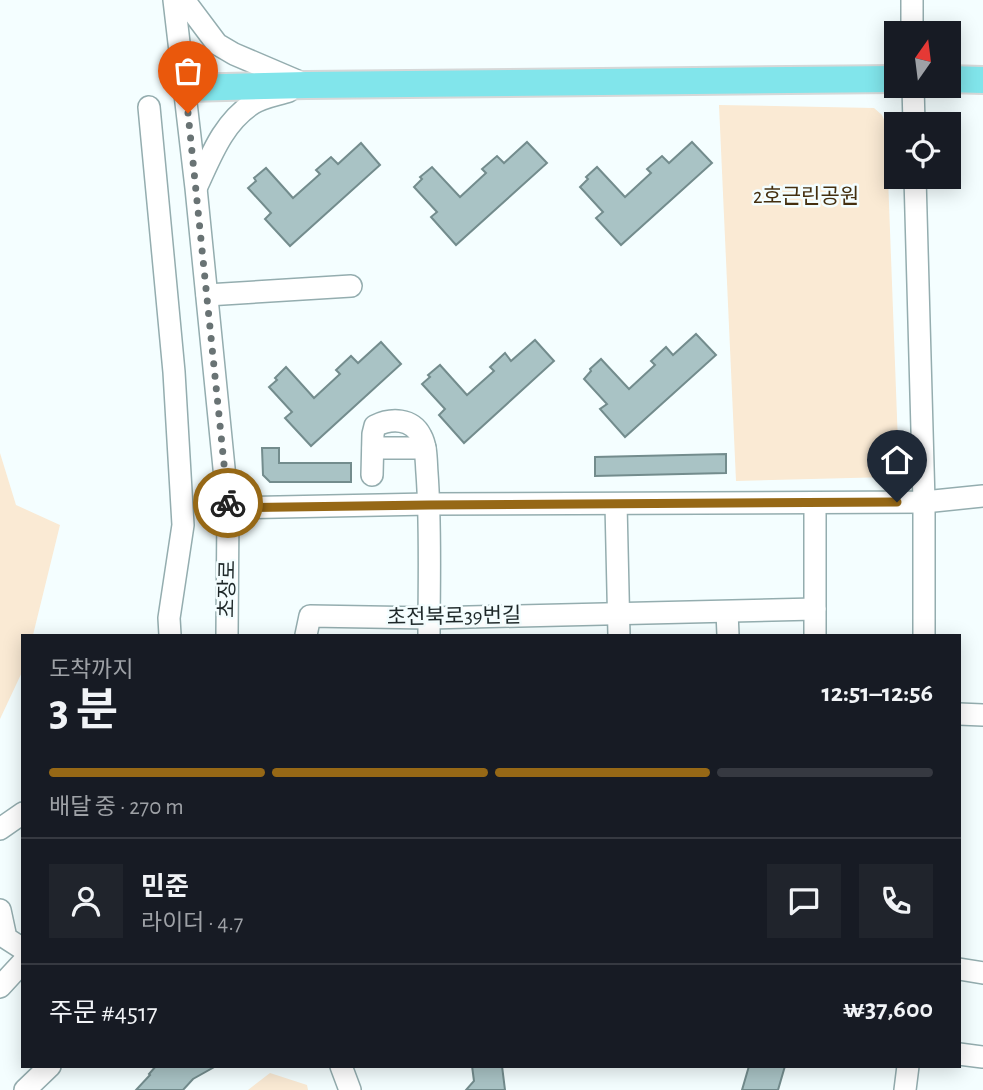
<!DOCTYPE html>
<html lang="ko">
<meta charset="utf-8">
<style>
body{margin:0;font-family:"Alegreya Sans","Noto Sans KR",sans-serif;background:#20242c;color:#f1f3f6;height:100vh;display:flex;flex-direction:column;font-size:26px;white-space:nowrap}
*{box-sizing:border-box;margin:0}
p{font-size:23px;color:#9ea1a6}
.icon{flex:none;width:38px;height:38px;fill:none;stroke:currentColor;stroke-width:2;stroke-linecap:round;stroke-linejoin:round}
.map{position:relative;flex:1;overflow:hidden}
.drawer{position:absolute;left:21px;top:634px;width:940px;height:434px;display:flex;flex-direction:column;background:#171b24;border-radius:0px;box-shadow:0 4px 18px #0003}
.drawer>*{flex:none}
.needle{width:46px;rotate:14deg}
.tools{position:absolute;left:884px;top:21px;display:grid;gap:14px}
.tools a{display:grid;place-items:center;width:77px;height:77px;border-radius:0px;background:#171b24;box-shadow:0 4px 18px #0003;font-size:35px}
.pin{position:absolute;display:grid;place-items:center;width:60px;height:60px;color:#fff;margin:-72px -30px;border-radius:50% 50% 50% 0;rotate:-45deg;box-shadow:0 0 7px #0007}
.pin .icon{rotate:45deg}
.courier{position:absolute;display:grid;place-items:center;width:70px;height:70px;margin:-35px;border:5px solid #966816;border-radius:50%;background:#fff;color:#222;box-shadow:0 2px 9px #0007}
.headline em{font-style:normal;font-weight:600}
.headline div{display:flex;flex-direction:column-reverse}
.headline{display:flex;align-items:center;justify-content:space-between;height:119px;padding:0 28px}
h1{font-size:46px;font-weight:600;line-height:52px}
.bar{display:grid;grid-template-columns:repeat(4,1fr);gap:10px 7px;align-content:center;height:84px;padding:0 28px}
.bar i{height:9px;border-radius:5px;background:#363941}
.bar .active{background:#966816}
.bar p{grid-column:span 4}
.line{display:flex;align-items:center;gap:18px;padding:0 28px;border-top:2px solid #363941}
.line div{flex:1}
.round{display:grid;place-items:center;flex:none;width:74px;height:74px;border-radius:0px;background:#20242c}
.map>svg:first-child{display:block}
.green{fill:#faead4}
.building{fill:#a9c3c5;stroke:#738c8d;stroke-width:2}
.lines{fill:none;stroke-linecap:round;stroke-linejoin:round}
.minor-casing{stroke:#94adaf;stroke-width:24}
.major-casing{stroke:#d6d8d8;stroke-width:30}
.minor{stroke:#fff;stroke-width:21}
.major{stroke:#81e5eb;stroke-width:26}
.done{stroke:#697374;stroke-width:7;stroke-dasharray:0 12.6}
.route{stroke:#966816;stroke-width:9}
.labels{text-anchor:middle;stroke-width:5;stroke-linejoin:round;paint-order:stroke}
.park-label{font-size:21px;fill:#442f0f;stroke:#f4feff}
.street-label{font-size:21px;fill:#1e2829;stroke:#f4feff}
</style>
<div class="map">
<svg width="983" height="1090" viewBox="0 0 983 1090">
<rect width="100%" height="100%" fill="#f4feff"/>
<!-- green -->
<g class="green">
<polygon points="719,105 874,108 882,115 886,124 899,470 890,477 736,481"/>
<polygon points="0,453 16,505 60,525 33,635 23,635 23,670 0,719"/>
<polygon points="270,1073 307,1085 308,1090 248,1090"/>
</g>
<!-- building -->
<g class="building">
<polygon points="527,142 547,163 456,245 431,217 437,212 414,187 422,179 420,177 432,167 460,197 486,173 482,169 497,156 504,163"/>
<polygon points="692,142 712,163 621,245 596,218 603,212 580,187 588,179 586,177 597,167 625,197 651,173 647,169 662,156 669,163"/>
<polygon points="361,143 380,165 290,246 265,219 271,213 248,188 256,181 254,178 266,168 293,198 320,174 316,170 331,157 338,164"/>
<polygon points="696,334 716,355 625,437 600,409 607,404 584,379 591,371 590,369 601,359 629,389 655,365 651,361 666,347 673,355"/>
<polygon points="535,340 554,361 464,443 439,415 445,409 422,384 430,377 428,375 440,365 467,395 494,371 490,367 505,353 511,361"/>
<polygon points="381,342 401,364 311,446 285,418 292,412 269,387 277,380 275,378 286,367 314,398 340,374 336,370 351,356 358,363"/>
<polygon points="262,448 279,448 279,463 351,463 351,482 270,482 263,475"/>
<polygon points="726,454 726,473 595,476 595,457"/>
<polygon points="156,1066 216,1066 193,1079 183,1090 136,1090 150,1075 149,1074"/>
<polygon points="472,1066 502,1066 505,1090 466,1090 474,1081"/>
<polygon points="749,1066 785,1066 778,1090 742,1090"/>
</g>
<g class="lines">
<!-- minor casing -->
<g class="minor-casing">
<g id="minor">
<polyline points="174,0 196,188 228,508 227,635"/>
<polyline points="184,0 217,44 234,54 302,83"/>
<polyline points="912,0 912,33"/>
<polyline points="913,86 914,124"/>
<polyline points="149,107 174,372 183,525 169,618 170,635"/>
<polyline points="915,177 924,502 924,635"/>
<path d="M197 186C211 156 223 123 252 104 262 97 277 95 289 91"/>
<polyline points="207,295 351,286"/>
<polyline points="373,448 425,448"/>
<path d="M372 475 373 434 375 426C391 418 412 418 421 436 427 447 426 462 427 473 431 527 429 581 429 635"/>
<polyline points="815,503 815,635"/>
<polyline points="616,504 619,635"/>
<polyline points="228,508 429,504 924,502 983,496"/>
<polyline points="727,612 728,635"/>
<polyline points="306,635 310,616 429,618 815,609"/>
<polyline points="959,714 983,715"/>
<polyline points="0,829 23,813"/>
<polyline points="0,910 6,938 23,949"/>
<polyline points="959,969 983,973"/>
<polyline points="0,987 23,962"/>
<polyline points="959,1054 983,1057"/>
<polyline points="341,1066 350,1090"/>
<polyline points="25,1090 50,1066"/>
<polyline points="905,1090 908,1066"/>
</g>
</g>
<!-- major casing -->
<g class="major-casing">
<g id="major">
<polyline points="948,79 983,80"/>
<polyline points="185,88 307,85 896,79"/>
</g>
</g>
<!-- minor -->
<use href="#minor" class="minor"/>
<!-- major -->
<use href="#major" class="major"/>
</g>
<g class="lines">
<!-- done -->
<polyline class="done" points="188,113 228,503"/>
<!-- route -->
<polyline class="route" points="228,503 228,508 429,505 897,502"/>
</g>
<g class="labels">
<!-- park labels -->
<g class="park-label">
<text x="806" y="203">2호근린공원</text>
</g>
<!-- street labels -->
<g class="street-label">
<text transform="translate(227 589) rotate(-89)" y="7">초장로</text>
<text transform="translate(454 616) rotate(-1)" y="7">초전북로39번길</text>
</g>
</g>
</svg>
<div class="tools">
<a><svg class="needle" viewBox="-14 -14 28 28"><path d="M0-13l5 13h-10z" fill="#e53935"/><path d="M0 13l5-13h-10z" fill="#9ea1a6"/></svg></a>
<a><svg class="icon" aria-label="locate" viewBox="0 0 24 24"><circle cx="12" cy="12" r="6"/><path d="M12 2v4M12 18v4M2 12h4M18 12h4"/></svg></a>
</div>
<div class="pin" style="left:188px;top:113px;background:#ea580c"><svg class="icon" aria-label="bag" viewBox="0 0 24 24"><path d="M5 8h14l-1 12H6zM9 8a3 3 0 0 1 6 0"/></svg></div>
<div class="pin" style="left:897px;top:502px;background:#1f2937"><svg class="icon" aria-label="home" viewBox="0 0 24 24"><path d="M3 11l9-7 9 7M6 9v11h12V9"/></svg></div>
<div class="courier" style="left:228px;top:503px"><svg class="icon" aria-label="bike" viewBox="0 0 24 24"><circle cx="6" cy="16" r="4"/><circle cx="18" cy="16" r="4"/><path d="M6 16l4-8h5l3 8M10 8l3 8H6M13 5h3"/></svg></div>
<section class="drawer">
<div class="headline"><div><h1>3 분</h1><p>도착까지</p></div><em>12:51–12:56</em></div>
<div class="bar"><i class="active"></i><i class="active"></i><i class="active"></i><i></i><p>배달 중 · 270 m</p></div>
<div class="line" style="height:126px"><a class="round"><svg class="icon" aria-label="person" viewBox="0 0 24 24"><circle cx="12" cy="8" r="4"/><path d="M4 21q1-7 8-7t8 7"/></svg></a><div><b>민준</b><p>라이더 · 4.7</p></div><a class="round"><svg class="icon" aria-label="chat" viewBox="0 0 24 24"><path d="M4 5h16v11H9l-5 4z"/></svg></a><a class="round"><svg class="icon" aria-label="phone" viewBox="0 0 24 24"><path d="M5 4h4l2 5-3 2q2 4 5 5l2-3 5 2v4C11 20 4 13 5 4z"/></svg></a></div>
<div class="line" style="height:91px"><div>주문 #4517</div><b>₩37,600</b></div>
</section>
</div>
